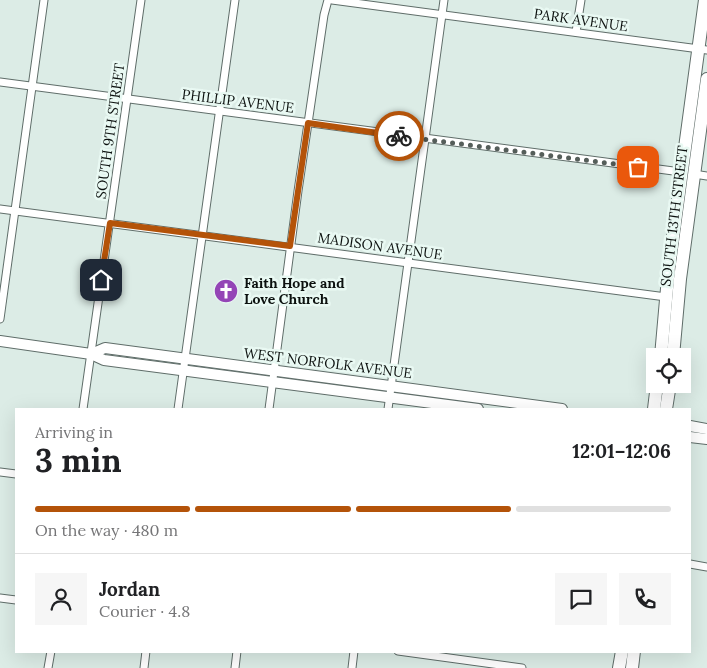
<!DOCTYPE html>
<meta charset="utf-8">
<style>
body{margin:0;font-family:Lora,serif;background:#f6f6f6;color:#202124;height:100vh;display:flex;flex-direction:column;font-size:19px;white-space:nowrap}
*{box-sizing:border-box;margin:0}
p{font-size:16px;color:#757577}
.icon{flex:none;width:28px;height:28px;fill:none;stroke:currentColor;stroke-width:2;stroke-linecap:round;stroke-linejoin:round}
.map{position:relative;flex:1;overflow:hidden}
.side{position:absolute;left:15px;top:408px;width:676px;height:245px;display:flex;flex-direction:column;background:#fff;border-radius:0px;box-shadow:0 5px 20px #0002}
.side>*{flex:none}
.controls{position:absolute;left:646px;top:348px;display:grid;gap:10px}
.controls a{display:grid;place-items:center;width:45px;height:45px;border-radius:0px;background:#fff;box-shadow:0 5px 20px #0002;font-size:25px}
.pin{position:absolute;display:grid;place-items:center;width:42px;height:42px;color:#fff;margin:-21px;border-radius:10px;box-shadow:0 2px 8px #0006}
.courier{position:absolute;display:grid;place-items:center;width:50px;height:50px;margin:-25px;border:4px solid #b45309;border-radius:50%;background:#fff;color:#222;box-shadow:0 1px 6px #0007}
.overview em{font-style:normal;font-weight:800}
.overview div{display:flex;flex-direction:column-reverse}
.overview{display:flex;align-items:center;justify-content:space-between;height:85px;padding:0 20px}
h1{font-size:32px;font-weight:800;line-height:38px}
.bar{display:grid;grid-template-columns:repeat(4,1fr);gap:8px 5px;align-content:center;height:60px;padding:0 20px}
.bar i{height:6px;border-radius:4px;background:#e0e0e0}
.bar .active{background:#b45309}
.bar p{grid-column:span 4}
.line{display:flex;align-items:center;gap:12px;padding:0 20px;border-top:1px solid #e0e0e0}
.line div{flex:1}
.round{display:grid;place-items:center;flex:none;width:52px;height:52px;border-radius:0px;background:#f6f6f6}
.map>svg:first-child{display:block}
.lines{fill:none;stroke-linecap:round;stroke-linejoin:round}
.street-casing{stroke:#5f6d69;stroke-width:9}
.secondary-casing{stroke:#5f6d69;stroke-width:12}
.highway-casing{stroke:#5f6d69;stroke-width:14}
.street{stroke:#fff;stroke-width:7}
.secondary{stroke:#fff;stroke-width:10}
.highway{stroke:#fff;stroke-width:12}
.done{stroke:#555e5a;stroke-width:5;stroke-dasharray:0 9}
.route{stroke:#b45309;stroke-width:6}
.labels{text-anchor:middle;stroke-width:5;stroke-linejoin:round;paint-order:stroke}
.street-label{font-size:14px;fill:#0c110f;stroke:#e9f9f3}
.poi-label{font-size:14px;font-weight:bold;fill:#0c110f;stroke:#e9f9f3;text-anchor:start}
</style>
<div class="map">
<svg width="707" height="668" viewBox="0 0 707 668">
<rect width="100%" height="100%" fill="#dcece6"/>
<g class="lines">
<!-- street casing -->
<g class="street-casing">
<g id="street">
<polyline points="332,0 707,50"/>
<polyline points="576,32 581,0"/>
<polyline points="0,82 681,172"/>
<polyline points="694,174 707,176"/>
<polyline points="0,209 666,297"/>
<polyline points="0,319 44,0"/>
<polyline points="83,409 141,0"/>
<polyline points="178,409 235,0"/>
<polyline points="269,409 298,191 324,15 328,0"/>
<polyline points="388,409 444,0"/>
<polyline points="0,472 16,474"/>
<polyline points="690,564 707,567"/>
<polyline points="0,598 16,600"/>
<polyline points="398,651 522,668"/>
<polyline points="48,668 51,651"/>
<polyline points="144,668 146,651"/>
<polyline points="235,668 237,651"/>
<polyline points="352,668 354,651"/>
</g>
</g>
<!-- secondary casing -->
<g class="secondary-casing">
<g id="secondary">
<polyline points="0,341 91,354 104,360 478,409"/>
<polyline points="91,354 105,348 562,409"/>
<polyline points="690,426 707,429"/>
<polyline points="690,437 707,439"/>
</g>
</g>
<!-- highway casing -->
<g class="highway-casing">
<g id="highway">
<polyline points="661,356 669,266 705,0"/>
<polyline points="673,356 680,279 707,79"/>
<polyline points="654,409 657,384"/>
<polyline points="666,409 670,384"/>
<polyline points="619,668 622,651"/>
<polyline points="632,668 634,651"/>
</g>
</g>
<!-- street -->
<use href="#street" class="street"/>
<!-- secondary -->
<use href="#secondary" class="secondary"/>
<!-- highway -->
<use href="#highway" class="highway"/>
</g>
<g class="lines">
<!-- done -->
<polyline class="done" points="399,136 638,167"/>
<!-- route -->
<polyline class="route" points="101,280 110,223 290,246 308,123 399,136"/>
</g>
<!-- icons -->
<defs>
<g id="church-disc" transform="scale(1.25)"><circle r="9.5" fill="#9445b6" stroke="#e9f9f3"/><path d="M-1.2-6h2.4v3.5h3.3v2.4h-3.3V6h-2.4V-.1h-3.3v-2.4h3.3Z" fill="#fff"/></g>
</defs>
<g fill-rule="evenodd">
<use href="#church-disc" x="226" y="291"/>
</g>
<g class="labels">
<!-- street labels -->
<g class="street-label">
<text transform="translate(581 20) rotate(8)" y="5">PARK AVENUE</text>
<text transform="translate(238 101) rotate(7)" y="5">PHILLIP AVENUE</text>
<text transform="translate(110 131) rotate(-82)" y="5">SOUTH 9TH STREET</text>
<text transform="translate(674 216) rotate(-83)" y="5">SOUTH 13TH STREET</text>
<text transform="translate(380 246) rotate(8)" y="5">MADISON AVENUE</text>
<text transform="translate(328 363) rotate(7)" y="5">WEST NORFOLK AVENUE</text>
</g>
<!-- poi labels -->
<g class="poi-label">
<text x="244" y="288">Faith Hope and<tspan x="244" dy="16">Love Church</tspan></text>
</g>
</g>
</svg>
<div class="controls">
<a><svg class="icon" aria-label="locate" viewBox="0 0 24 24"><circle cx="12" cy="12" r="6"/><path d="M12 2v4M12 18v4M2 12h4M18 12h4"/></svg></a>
</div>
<div class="pin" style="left:638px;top:167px;background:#ea580c"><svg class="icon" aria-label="bag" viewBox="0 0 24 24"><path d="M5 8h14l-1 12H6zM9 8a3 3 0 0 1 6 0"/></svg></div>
<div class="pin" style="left:101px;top:280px;background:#1f2937"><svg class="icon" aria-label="home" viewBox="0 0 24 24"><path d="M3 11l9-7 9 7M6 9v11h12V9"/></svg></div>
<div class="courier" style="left:399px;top:136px"><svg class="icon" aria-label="bike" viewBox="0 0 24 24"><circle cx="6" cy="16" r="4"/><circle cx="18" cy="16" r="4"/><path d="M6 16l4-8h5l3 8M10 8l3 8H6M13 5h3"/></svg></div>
<section class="side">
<div class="overview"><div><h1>3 min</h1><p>Arriving in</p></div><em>12:01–12:06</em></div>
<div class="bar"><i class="active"></i><i class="active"></i><i class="active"></i><i></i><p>On the way · 480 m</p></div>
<div class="line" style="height:90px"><a class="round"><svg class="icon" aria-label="person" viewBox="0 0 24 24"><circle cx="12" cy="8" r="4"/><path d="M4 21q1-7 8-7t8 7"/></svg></a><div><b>Jordan</b><p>Courier · 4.8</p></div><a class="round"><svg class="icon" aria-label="chat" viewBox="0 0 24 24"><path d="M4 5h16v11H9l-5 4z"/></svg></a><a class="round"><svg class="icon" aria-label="phone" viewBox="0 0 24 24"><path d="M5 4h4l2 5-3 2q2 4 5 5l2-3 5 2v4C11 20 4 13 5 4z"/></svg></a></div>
</section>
</div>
